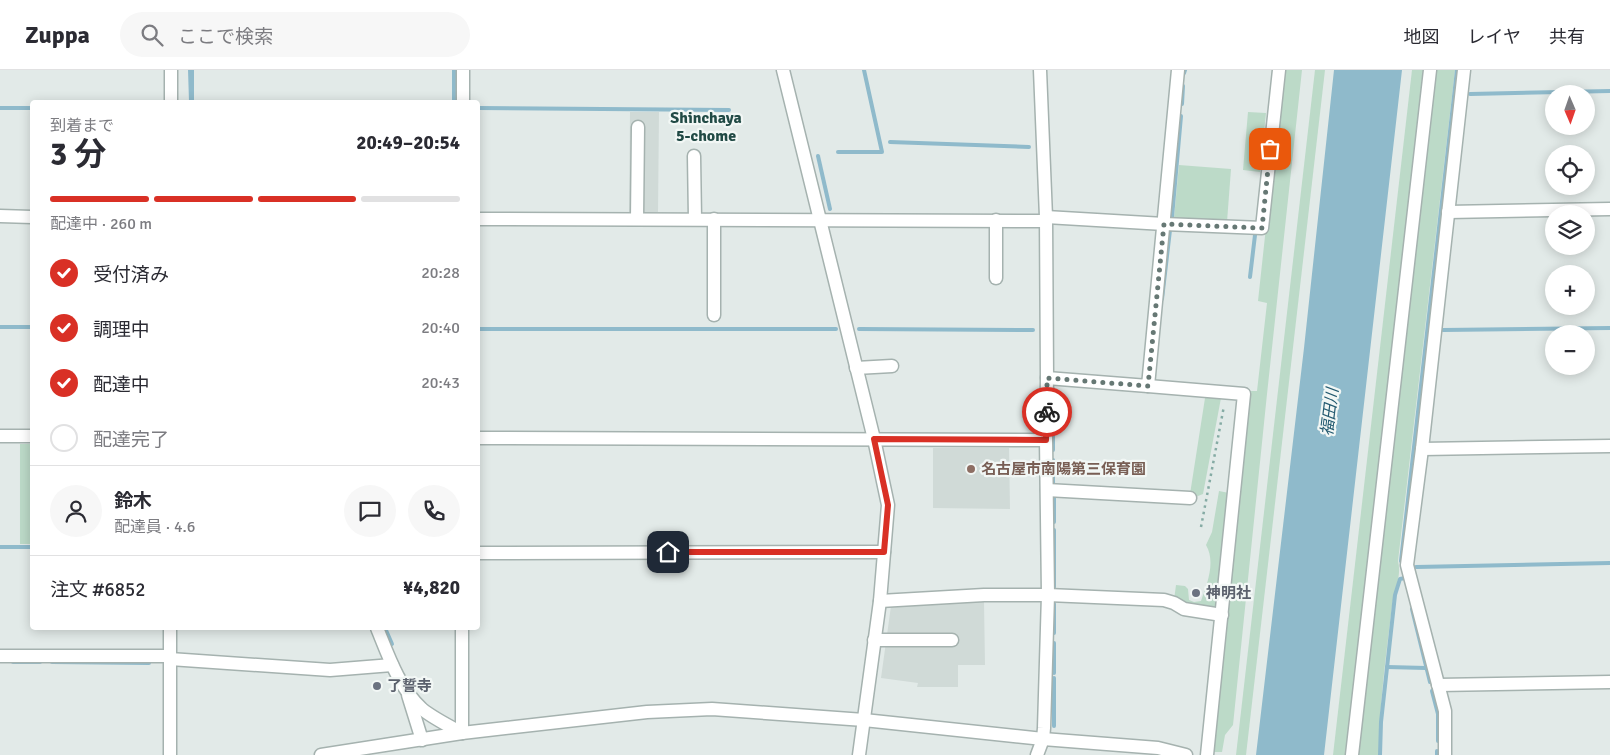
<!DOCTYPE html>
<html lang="ja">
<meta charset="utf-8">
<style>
body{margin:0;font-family:Signika,"Noto Sans JP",sans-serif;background:#f7f7f7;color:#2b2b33;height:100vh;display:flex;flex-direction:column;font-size:19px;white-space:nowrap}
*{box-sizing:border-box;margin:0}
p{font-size:16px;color:#7c7c81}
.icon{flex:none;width:28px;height:28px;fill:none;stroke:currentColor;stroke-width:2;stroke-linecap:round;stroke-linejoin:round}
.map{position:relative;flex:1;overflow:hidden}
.side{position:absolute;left:30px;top:30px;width:450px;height:530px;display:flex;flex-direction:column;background:#fff;border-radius:5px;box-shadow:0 2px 12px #0003}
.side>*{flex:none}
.needle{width:32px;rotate:178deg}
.fabs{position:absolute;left:1545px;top:15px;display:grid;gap:10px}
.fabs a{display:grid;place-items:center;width:50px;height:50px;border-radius:50%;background:#fff;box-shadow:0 2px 12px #0003;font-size:25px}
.pin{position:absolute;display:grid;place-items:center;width:42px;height:42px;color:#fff;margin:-21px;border-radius:10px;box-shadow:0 2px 8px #0006}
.courier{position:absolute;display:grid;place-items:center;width:50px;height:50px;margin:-25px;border:4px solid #d93025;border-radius:50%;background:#fff;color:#222;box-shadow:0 1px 6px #0007}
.overview em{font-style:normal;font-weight:700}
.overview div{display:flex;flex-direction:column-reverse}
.overview{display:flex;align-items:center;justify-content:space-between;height:85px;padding:0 20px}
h1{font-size:32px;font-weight:700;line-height:38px}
.bar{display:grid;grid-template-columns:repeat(4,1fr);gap:8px 5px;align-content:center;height:60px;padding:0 20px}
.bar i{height:6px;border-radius:4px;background:#e1e1e2}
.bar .selected{background:#d93025}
.bar p{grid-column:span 4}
.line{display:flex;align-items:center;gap:12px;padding:0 20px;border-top:1px solid #e1e1e2}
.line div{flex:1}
.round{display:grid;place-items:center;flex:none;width:52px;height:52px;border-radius:26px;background:#f7f7f7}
ol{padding:0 20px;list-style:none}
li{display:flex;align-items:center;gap:15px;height:55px}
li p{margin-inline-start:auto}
li .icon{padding:5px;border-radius:50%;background:#d93025;color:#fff;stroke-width:4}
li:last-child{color:#7c7c81}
li i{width:28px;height:28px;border:2px solid #e1e1e2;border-radius:50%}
header{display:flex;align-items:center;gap:30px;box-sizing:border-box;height:70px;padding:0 25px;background:#fff;border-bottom:1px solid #e1e1e2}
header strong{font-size:24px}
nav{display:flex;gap:28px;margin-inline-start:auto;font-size:18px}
.search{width:350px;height:45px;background:#f7f7f7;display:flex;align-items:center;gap:12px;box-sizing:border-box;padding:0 18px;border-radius:28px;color:#7c7c81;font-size:19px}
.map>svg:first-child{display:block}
.built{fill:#d0dad7}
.green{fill:#bcdac8}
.water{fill:#8fbacb}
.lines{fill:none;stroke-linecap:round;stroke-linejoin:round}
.stream{stroke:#8fbacb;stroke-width:4}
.minor-casing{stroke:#a5b2af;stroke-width:15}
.path{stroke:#85aba4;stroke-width:2.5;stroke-dasharray:2.5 4;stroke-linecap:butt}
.minor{stroke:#fff;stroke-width:12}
.done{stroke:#667874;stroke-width:5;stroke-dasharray:0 9}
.route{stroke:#d93025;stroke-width:6}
.education-dot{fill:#8d6e63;stroke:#f2f7f5;stroke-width:2}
.worship-dot{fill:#6b7280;stroke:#f2f7f5;stroke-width:2}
.labels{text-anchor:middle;stroke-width:4.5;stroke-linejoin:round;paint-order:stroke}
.education-label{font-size:15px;font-weight:bold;fill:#785e54;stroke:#f2f7f5;text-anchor:start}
.worship-label{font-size:15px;font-weight:bold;fill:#5b616d;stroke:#f2f7f5;text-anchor:start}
.neighbourhood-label{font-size:16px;font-weight:bold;fill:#214a45;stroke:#f2f7f5}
.water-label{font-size:16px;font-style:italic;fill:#235a70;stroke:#f2f7f5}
</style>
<header>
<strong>Zuppa</strong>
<div class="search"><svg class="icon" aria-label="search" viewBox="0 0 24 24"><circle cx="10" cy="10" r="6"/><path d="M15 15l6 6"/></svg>ここで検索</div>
<nav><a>地図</a><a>レイヤ</a><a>共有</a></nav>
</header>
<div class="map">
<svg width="1610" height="685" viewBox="0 0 1610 685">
<rect width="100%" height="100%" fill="#e2eae8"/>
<!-- built -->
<g class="built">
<polygon points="630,42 659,42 658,142 629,142"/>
<polygon points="933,378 1009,378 1010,439 933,438"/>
<polygon points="984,532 985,595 958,595 958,617 917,617 918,613 881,608 891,536 926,533"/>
</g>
<!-- green -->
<g class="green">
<polygon points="1283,0 1302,0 1267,324 1233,655 1225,665 1222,682 1212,682 1247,321 1257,321 1267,233 1258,231"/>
<polygon points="1315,0 1325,0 1246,685 1236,685"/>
<polygon points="1412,0 1423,0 1347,685 1333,685"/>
<path d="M1435 0H1455L1398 491C1402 506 1394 521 1392 536 1386 586 1379 635 1379 685H1357Z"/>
<polygon points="1248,42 1266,43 1260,102 1243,100"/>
<polygon points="1179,95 1231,99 1227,152 1174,148"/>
<polygon points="1205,328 1221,328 1203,424 1198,426 1190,424"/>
<rect x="20" y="374" width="12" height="100"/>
<path d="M1219 421 1229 423 1217 541 1189 537 1174 530 1176 515 1185 516 1188 519 1189 530 1194 532 1201 531C1207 514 1216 492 1206 475L1212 462Z"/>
</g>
<!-- water -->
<g class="water">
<polygon points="188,0 194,0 194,32 189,32"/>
<polygon points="1334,0 1402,0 1324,685 1256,685 1304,278"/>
</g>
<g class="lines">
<!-- stream -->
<g class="stream">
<polyline points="1184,3 1185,0"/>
<polyline points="1470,24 1610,21"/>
<polyline points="454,32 454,0"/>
<polyline points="1182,34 1183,16"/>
<polyline points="0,38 32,38"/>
<polyline points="478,38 729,40"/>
<polyline points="890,72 1029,77"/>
<polyline points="838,82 882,82 864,0"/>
<polyline points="818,86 830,139"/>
<polyline points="1172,147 1181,46"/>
<polyline points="1250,207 1255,165"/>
<polyline points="1162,229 1170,160"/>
<polyline points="0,257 32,257"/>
<polyline points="478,259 836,259"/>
<polyline points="859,259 1033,260"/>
<polyline points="1443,260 1610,258"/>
<polyline points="1053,319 1053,349"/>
<polyline points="1053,365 1053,380"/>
<polyline points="1053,390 1053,414"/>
<polyline points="1054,426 1054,452"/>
<polyline points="1054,460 1054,517"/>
<polyline points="0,477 32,477"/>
<polyline points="1401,491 1457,0"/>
<polyline points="1416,497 1610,493"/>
<polyline points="1412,539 1430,612"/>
<polyline points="385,558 392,574"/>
<polyline points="1054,563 1054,534"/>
<polyline points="13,592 40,592"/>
<polyline points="52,592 149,593"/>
<polyline points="1387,597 1426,598"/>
<polyline points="1054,603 1054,573"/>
<polyline points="1054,608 1054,656"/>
<polyline points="1432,621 1438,644 1438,671"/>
<polyline points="1380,685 1381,652 1395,525 1400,509 1405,508"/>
<polyline points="1437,685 1437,681"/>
</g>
<!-- minor casing -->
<g class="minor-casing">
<g id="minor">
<polyline points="783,0 874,369 888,435 880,531 859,685"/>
<polyline points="171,32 171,0"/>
<polyline points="463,32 463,0"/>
<polyline points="694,86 695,149"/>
<polyline points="1448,142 1610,139"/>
<polyline points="0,146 32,147"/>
<polyline points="1046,147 1164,154 1262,158 1279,0"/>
<polyline points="478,149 1046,151"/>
<polyline points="637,149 638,57"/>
<polyline points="714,149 714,245"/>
<polyline points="996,150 996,208"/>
<polyline points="856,298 892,296"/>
<polyline points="1047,308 1148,316 1178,0"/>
<polyline points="1148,316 1244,324 1207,685"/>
<polyline points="0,366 32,366"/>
<polyline points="478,368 1046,370"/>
<polyline points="1422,379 1610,376"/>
<polyline points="1047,420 1190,428"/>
<polyline points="478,483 884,482"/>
<polyline points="880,531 984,525 1048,525 1164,530 1174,533 1184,539 1222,545"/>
<path d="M377 558C388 585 399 618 422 639 433 648 449 656 462 663"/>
<polyline points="874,570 952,570"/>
<polyline points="0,586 170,586"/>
<polyline points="170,589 330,600 392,595"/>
<polyline points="1438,615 1610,612"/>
<polyline points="408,625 422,670"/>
<polyline points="462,663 462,558"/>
<polyline points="170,685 170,558"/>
<polyline points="321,685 462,663 647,642 712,639 864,650 1043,669 1158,678 1186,685"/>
<polyline points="1037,685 1043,669 1044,658 1048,525 1046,370 1047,308 1046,147 1040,0"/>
<polyline points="1352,685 1430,0"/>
<polyline points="1445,685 1445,641 1407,495 1422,379 1464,0"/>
</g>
</g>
<!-- path -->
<polyline class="path" points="1201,457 1224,336"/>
<!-- minor -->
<use href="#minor" class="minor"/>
</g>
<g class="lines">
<!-- done -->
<polyline class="done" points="1047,342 1047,308 1148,316 1164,154 1262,158 1270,79"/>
<!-- route -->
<polyline class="route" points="668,482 884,482 888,435 874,369 1046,370 1047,342"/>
</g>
<!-- markers -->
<circle class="education-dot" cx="971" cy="399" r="5"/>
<g class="worship-dot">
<circle cx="1196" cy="523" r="5"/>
<circle cx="377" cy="616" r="5"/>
</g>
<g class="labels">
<!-- education labels -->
<g class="education-label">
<text x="981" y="404">名古屋市南陽第三保育園</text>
</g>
<!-- worship labels -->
<g class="worship-label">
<text x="1206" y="528">神明社</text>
<text x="387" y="621">了誓寺</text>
</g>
<!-- neighbourhood labels -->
<g class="neighbourhood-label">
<text x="706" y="53">Shinchaya<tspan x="706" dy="18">5-chome</tspan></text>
</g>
<!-- water labels -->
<g class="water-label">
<text transform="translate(1329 342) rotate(-83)" y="6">福田川</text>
</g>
</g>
</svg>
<div class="fabs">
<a><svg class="needle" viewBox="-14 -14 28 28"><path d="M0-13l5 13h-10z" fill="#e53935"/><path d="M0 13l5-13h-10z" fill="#7c7c81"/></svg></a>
<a><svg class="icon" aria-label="locate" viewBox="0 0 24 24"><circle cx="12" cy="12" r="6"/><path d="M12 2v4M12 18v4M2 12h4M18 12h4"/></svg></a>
<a><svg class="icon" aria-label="layers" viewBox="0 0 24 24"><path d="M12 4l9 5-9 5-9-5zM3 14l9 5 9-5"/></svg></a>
<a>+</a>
<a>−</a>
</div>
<div class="pin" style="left:1270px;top:79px;background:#ea580c"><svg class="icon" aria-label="bag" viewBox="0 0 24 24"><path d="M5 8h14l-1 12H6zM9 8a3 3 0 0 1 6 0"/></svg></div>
<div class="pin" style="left:668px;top:482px;background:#1f2937"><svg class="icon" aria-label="home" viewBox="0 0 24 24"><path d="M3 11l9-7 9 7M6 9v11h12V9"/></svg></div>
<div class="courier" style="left:1047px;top:342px"><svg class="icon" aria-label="bike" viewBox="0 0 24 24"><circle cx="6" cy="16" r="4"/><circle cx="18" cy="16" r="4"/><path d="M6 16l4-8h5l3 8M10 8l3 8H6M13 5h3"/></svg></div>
<section class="side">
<div class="overview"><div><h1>3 分</h1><p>到着まで</p></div><em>20:49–20:54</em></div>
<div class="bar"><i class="selected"></i><i class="selected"></i><i class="selected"></i><i></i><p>配達中 · 260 m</p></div>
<ol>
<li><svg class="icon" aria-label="check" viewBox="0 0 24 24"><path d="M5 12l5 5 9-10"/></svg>受付済み<p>20:28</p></li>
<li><svg class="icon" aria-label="check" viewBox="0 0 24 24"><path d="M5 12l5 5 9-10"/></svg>調理中<p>20:40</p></li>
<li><svg class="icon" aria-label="check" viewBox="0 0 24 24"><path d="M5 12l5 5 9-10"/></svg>配達中<p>20:43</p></li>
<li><i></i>配達完了</li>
</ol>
<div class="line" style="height:90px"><a class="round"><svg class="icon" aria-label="person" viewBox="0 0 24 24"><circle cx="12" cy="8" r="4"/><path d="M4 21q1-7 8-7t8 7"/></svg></a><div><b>鈴木</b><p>配達員 · 4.6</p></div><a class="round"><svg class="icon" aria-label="chat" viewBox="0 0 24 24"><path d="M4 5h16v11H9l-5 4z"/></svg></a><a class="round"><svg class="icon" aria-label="phone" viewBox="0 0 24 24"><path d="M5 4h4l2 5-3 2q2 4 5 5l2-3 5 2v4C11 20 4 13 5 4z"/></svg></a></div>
<div class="line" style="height:65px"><div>注文 #6852</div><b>¥4,820</b></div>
</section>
</div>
